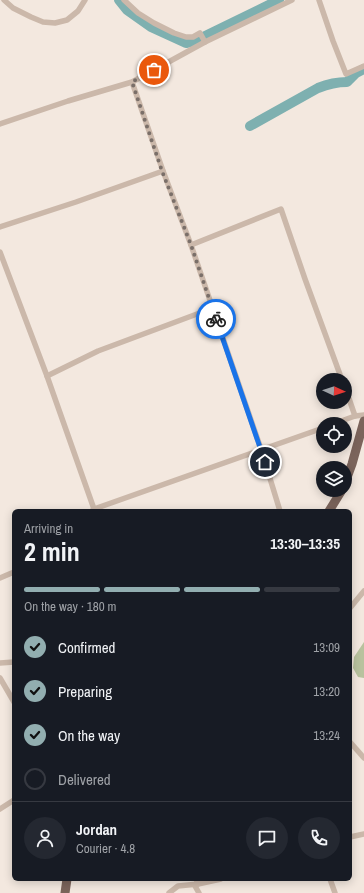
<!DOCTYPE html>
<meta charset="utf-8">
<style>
body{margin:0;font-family:"Archivo Narrow",sans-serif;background:#242831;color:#f1f3f6;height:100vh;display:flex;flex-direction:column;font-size:15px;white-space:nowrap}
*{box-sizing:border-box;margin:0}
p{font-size:13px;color:#9ea1a6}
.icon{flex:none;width:22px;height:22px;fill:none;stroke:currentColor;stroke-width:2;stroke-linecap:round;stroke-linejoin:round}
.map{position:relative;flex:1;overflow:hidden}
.side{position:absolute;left:12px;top:509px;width:340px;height:372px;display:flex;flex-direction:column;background:#171b24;border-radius:6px;box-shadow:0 2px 10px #0003}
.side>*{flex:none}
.needle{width:26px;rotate:93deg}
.controls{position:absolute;left:316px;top:373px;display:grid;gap:8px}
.controls a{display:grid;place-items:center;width:36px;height:36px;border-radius:50%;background:#171b24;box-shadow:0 2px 10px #0003;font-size:20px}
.pin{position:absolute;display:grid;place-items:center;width:34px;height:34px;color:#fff;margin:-17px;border:2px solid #fff;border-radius:50%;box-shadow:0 1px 4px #0007}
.courier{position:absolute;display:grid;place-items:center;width:40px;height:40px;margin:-20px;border:3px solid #1a73e8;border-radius:50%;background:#fff;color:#222;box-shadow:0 1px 5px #0007}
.overview em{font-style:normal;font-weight:800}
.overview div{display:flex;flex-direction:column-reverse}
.overview{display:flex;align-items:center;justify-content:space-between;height:68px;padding:0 12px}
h1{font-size:26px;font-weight:800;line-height:30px}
.bar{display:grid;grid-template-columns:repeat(4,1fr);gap:6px 4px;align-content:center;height:48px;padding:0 12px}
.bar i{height:5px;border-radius:3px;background:#363941}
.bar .current{background:#92aeb0}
.bar p{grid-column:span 4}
.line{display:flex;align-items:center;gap:10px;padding:0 12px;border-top:1px solid #363941}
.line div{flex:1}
.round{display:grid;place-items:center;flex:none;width:42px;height:42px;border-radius:21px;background:#242831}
ol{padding:0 12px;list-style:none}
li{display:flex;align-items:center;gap:12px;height:44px}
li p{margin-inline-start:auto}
li .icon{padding:4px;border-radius:50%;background:#92aeb0;color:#111;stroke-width:4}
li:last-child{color:#9ea1a6}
li i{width:22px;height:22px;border:2px solid #363941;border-radius:50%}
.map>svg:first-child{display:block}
.green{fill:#b8c29e}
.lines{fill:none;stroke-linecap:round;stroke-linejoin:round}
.river{stroke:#7eb0b0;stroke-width:10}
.street{stroke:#cbb8aa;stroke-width:5.5}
.primary{stroke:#7b645b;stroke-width:9}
.done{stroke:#7a6f69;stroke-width:4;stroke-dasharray:0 7.2}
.route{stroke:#1a73e8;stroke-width:5}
</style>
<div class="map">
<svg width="364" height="893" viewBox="0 0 364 893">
<rect width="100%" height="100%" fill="#f3e8df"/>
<!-- green -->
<polygon class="green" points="364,642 364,678 358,677 353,668 354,657"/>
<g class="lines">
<!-- river -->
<g class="river">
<polyline points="119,0 127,10 151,27 186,43 195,41 279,0"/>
<path d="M250 126 318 88C328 84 337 82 347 82L356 73 364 69"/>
</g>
<!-- street -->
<g class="street">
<polyline points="4,0 13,8 31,17 43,22 55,23 67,20 78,11 85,0"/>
<polyline points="124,0 138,13 154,23 174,33 186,37 193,37 200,33 205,42"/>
<polyline points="319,0 333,41 346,74 364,66"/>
<polyline points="132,82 163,171 191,245 261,449 280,511"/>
<polyline points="0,124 68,101 132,82 205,42 292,0"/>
<polyline points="0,227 76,202 163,171"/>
<polyline points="191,245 281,209 305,279 342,380"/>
<polyline points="0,252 47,376 94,509"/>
<polyline points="47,376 98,351 213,308"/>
<polyline points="345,387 355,416"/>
<polyline points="333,424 355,416 364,415"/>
<polyline points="92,511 94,509 323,428"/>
<polyline points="0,578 14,572"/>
<polyline points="350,608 364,591"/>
<polyline points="0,663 14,662"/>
<polyline points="0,678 14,702"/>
<polyline points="350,742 364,758"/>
<polyline points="0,809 14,800"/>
<polyline points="350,837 364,834"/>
<polyline points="196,879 198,884 195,886 199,893"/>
<polyline points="330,879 335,893"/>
<polyline points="169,893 178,886 198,884 221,879"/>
</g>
<!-- primary -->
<g class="primary">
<polyline points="345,483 352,464 364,421"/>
<polyline points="329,511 342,490"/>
<polyline points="65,893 67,879"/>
</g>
</g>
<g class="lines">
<!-- done -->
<polyline class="done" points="154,70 132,82 162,171 191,245 216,319"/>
<!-- route -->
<polyline class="route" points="216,319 265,462"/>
</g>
</svg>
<div class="controls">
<a><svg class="needle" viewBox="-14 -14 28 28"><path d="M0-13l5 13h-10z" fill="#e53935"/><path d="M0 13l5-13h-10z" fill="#9ea1a6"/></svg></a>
<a><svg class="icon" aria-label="locate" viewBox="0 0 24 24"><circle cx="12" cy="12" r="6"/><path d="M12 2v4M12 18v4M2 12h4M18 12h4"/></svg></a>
<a><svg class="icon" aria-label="layers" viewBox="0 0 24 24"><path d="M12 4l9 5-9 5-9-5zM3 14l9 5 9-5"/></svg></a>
</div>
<div class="pin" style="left:154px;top:70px;background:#ea580c"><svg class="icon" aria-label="bag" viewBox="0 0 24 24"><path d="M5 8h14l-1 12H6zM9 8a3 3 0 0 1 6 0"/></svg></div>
<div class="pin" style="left:265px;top:462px;background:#1f2937"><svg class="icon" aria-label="home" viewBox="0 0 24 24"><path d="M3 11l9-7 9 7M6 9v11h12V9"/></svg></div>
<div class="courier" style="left:216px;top:319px"><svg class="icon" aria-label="bike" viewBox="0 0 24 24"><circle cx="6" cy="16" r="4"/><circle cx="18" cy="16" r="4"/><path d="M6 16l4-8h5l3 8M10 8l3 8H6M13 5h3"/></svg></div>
<section class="side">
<div class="overview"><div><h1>2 min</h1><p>Arriving in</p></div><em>13:30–13:35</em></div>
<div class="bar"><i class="current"></i><i class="current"></i><i class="current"></i><i></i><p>On the way · 180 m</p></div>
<ol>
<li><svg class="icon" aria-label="check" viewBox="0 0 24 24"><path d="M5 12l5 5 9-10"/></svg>Confirmed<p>13:09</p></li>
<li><svg class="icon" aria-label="check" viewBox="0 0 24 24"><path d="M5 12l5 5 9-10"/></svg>Preparing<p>13:20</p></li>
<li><svg class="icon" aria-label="check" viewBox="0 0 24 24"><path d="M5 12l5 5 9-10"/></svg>On the way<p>13:24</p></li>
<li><i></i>Delivered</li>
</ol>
<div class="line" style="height:72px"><a class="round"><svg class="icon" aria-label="person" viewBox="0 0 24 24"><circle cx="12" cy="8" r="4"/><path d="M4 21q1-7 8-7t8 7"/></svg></a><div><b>Jordan</b><p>Courier · 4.8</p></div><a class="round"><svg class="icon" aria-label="chat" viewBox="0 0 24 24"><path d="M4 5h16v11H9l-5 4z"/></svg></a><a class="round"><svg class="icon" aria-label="phone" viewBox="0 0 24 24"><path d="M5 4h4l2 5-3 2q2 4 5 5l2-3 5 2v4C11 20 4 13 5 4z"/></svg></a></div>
</section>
</div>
